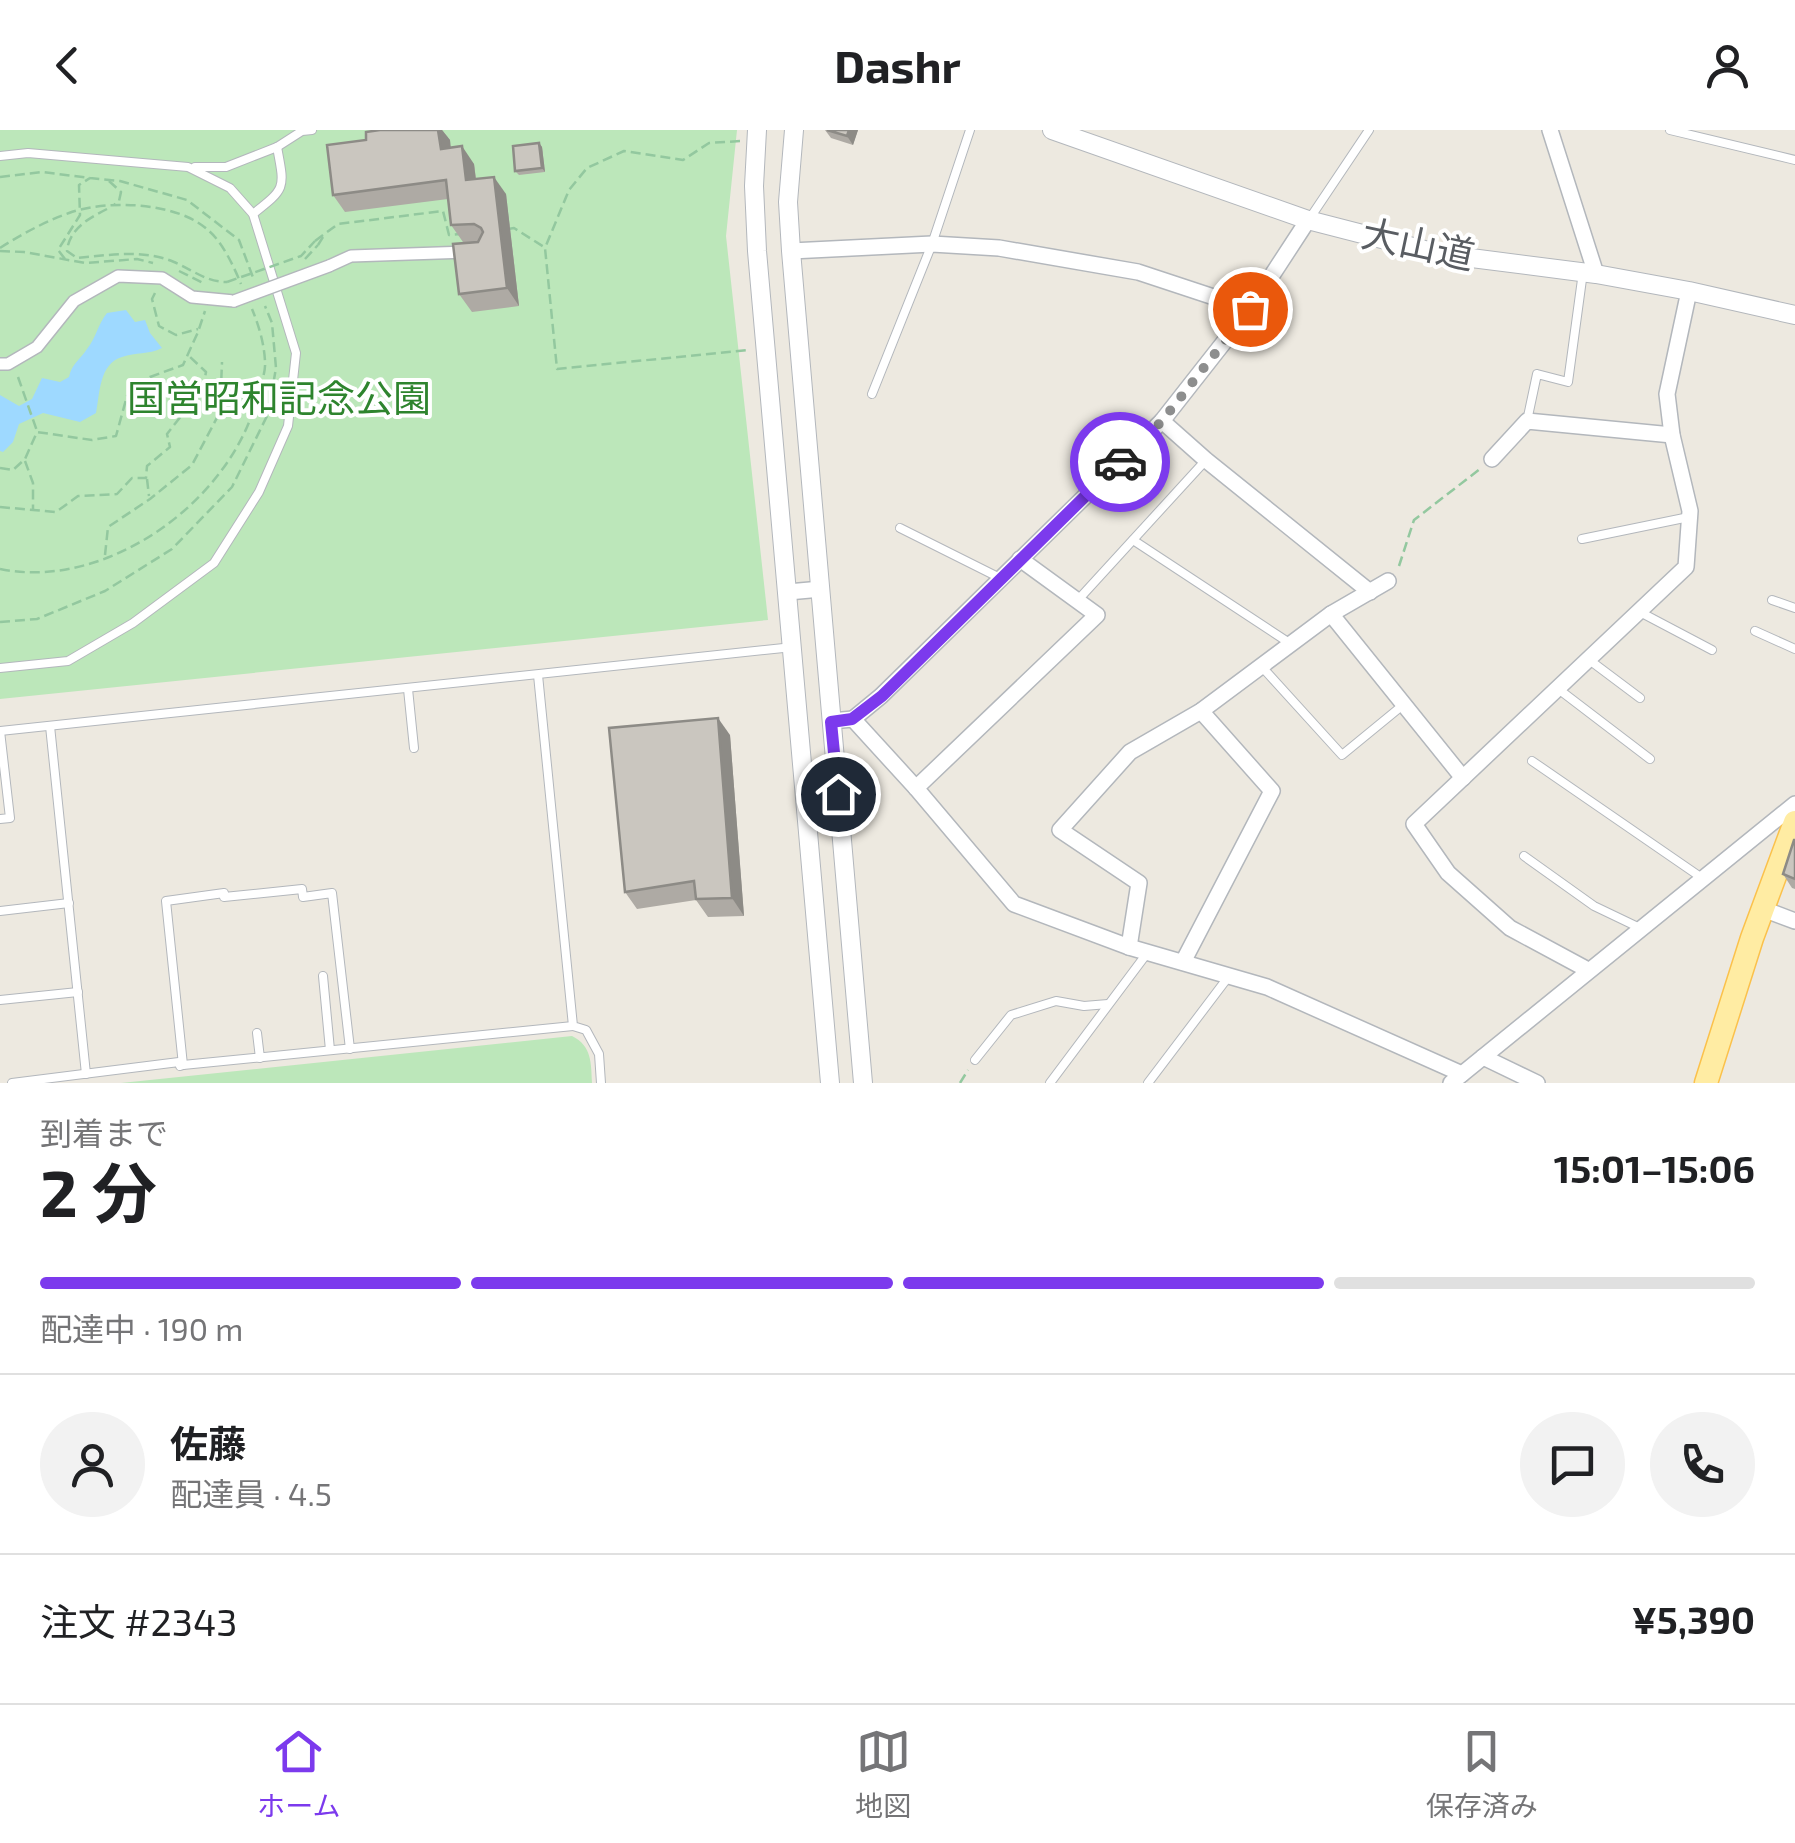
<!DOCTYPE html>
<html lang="ja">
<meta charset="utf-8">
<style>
body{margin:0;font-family:"Exo 2","Noto Sans JP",sans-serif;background:#f2f2f2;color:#202124;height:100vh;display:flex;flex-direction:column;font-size:38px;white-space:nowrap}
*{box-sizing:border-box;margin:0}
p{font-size:32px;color:#757577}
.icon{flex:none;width:55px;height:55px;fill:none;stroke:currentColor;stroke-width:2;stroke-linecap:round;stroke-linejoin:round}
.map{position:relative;height:953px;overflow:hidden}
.panel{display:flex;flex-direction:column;background:#fff;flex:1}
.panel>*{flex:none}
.pin{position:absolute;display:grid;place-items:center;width:85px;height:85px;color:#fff;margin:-42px;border:5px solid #fff;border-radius:50%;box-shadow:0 2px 10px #0007}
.courier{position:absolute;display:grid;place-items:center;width:100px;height:100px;margin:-50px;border:8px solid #7c3aed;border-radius:50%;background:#fff;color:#222;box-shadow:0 2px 12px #0007}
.head em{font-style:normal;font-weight:700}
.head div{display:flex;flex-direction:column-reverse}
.head{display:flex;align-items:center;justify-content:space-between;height:170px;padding:0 40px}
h1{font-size:65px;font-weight:700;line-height:75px}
.bar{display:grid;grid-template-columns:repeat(4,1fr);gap:15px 10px;align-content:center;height:120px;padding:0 40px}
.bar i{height:12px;border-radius:8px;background:#e0e0e0}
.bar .current{background:#7c3aed}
.bar p{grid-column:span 4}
.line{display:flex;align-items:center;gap:25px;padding:0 40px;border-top:2px solid #e0e0e0}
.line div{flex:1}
.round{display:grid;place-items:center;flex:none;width:105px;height:105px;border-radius:52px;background:#f2f2f2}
header{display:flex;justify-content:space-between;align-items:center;height:130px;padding:0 40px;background:#fff;font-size:45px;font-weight:700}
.dock{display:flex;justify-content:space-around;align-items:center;height:140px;border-top:2px solid #e0e0e0;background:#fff;font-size:28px;color:#757577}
.dock a{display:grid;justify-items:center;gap:5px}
.dock .current{color:#7c3aed}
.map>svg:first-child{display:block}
.green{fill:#bce7ba}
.water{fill:#9ed9ff}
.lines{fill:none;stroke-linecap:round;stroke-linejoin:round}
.service-casing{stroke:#b3b7bc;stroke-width:10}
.pedestrian-casing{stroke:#b3b7bc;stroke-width:14}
.minor-casing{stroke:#b3b7bc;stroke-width:18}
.tertiary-casing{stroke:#b3b7bc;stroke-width:20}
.primary-casing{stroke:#fbc14b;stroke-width:25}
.path{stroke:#93c89f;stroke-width:2.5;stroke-dasharray:10 5;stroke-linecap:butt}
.service{stroke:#fff;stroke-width:8}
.pedestrian{stroke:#fff;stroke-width:11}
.minor{stroke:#fff;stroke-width:15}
.tertiary{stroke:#fff;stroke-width:18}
.primary{stroke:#ffeca3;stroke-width:22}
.pedestrian-bridge-casing{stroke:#b3b7bc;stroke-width:14;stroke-linecap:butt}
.path-bridge{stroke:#93c89f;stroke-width:2.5;stroke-dasharray:10 5;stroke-linecap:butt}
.pedestrian-bridge{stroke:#fff;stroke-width:11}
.wall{fill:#aeaaa4}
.shaded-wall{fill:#8d8b86}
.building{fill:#cac6bf;stroke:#8d8b86;stroke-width:2.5}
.done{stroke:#8d8e8e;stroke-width:10;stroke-dasharray:0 18}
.route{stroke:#7c3aed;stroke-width:12}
.labels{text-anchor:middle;stroke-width:8;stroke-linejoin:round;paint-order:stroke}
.street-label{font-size:38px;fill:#595d62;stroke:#fff}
.park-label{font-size:38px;fill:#2e842e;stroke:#fff}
</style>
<header><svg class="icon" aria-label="back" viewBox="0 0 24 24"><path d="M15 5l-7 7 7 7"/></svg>Dashr<svg class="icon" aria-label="person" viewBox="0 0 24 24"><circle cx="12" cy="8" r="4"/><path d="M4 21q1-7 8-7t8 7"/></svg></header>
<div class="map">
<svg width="1795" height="953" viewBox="0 0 1795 953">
<rect width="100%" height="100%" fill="#ede9e0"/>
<!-- green -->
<g class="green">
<polygon points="0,0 737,0 726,106 768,490 0,569"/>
<path d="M572 906C592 916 591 933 592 953H121Z"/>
</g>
<!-- water -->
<path class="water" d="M126 180 135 192 145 190 150 203 162 218C148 225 136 222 122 227 99 234 100 263 96 283L80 292 43 283 19 294 13 312 3 322 0 321V265L19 276 32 269 42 248 60 252 69 247C72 233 80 230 87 219 96 208 98 194 107 183Z"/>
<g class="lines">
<!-- service casing -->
<g class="service-casing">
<g id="service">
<polyline points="1670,0 1795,30"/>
<polyline points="277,17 302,1 312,0"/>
<polyline points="0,26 28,23 188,37 230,58 253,84 296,223 288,296 259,362 214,433 133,493 68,531 0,538"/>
<path d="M195 37H226L277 17C285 59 286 58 253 84"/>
<polyline points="1310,88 1369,0"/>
<polyline points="872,264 932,114 970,0"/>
<polyline points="1527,291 1537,244 1568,252 1583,142"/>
<polyline points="900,398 1000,448"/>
<polyline points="1582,409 1689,387"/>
<polyline points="1133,410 1291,514"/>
<polyline points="1772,470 1795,478"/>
<polyline points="1077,471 1206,330"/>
<polyline points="1638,481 1712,520"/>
<polyline points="1755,501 1795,519"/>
<polyline points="1588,529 1640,568"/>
<polyline points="1262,537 1342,625 1403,575"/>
<polyline points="538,545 573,896 586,900 599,924 601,953"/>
<polyline points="1557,558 1650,629"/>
<polyline points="408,559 414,618"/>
<polyline points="50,596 86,944"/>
<polyline points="0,601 793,517"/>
<polyline points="1532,631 1702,748"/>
<polyline points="0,689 10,688 0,601"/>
<polyline points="1524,726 1594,776 1640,798"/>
<polyline points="0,781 69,773"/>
<polyline points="323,846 330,920"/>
<polyline points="0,870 78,862"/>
<polyline points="257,903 260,928"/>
<polyline points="975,930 1011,885 1056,871 1084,876 1108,874"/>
<polyline points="183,935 166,771 224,763 224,767 302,759 303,767 332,763 350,919"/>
<polyline points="12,953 179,932 180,936 183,935 573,896"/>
<polyline points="1050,953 1148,822"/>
<polyline points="1148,953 1229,846"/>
</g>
</g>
<!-- pedestrian casing -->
<g class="pedestrian-casing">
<g id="pedestrian">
<polyline points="329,136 351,126 467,122"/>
<polyline points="0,234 8,234 37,217 74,171 118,146 162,148 192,167 234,171"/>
</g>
</g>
<!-- minor casing -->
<g class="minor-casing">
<g id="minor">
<polyline points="1550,0 1596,144"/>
<polyline points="791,121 932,114 999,118 1138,142 1250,179"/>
<polyline points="1162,291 1206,330 1370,462"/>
<polyline points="1492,329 1527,291 1672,305"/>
<polyline points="788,462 821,459"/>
<polyline points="1331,484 1463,648"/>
<polyline points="853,589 881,566 1162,291 1250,179 1308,90"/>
<polyline points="831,591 853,589 916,658 1014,774 1129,817 1267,857 1462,944"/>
<polyline points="916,658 1097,485 1020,429"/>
<polyline points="1763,779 1795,791"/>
<polyline points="1129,817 1139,753 1060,700 1130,622 1201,581 1331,484 1388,451"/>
<polyline points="1183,832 1272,661 1201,581"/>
<polyline points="1588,840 1510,798 1448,743 1414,694 1686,437 1690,381 1672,305 1667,264 1689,161"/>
<polyline points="1483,927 1537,953"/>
<polyline points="1451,953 1795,674"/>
</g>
</g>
<!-- tertiary casing -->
<g class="tertiary-casing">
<g id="tertiary">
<polyline points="757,0 754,56 757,121 830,953"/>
<polyline points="794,0 788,72 791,121 863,953"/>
<polyline points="1052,0 1308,90 1440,124 1596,144 1689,161 1795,185"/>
</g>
</g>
<!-- primary casing -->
<g class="primary-casing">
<polyline id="primary" points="1706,953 1752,808 1795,692"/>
</g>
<!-- path -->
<g class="path">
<polyline points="740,11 709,13 683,30 624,21 587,38 569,60 545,118 557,239 748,220"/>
<polyline points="0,47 42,42 90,48 120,51 187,70 239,110 254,150"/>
<polyline points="109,51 121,62 119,71 114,75"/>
<path d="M107 79C89 88 69 99 67 121L77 128C110 125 143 119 174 132 193 140 206 152 227 152"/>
<polyline points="508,99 514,98 544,117"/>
<polyline points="315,111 338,94 443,81 449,105 460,104"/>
<polyline points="318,115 323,107"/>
<path d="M0 118C22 104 44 92 69 83 107 69 179 72 209 101 223 113 234 137 241 154"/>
<polyline points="0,121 24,122 85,133 137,129 153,133"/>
<polyline points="65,129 58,120 80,85 79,55 90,48"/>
<polyline points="179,141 203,153"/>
<polyline points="155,163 152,169 159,196 176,205 198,199"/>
<polyline points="18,247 37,301"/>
<polyline points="25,331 33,353 33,381"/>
<polyline points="0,338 13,340 25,329 37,302 92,310 116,306 127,266 150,247 183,235 198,202 205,181"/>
<polyline points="147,349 149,366"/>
<polyline points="0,377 56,382 78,366 117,364 132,348 146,348 147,336 170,317 167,304 203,258 206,242 189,226"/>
<polyline points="105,425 108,397 150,369 192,335 220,282 222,232"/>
<polyline points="1399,436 1414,390 1480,339"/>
<path d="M0 439C107 461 231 371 257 268 260 256 266 243 265 231 264 213 259 196 252 179"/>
<polyline points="0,492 37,489 105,461 172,419 232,357 268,284 276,238 272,193 265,176"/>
<polyline points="960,953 968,940"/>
</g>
<!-- service -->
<use href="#service" class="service"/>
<!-- pedestrian -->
<use href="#pedestrian" class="pedestrian"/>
<!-- minor -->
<use href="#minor" class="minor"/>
<!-- tertiary -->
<use href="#tertiary" class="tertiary"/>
<!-- primary -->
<use href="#primary" class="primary"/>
<!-- pedestrian-bridge casing -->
<g class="pedestrian-bridge-casing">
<polyline id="pedestrian-bridge" points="234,171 329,136"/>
</g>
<!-- path-bridge -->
<g class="path-bridge">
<polyline points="305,129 318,115"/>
<polyline points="227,152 301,126 315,111"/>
</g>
<!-- pedestrian-bridge -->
<use href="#pedestrian-bridge" class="pedestrian-bridge"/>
</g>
<!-- wall -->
<g class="wall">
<polygon points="380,0 442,0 450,10 450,18 474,34 476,49 506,64 519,176 472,182 459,164 463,112 451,95 448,69 345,82 333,65 366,10"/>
<polygon points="825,0 858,0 853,15 831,8"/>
<polygon points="539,13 542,17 545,42 519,45 515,41"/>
<polygon points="730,605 744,786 708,787 696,770 637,779 625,762"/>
<polygon points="1795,710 1795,759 1792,758 1783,744"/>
</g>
<!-- shaded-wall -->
<g class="shaded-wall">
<polygon points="438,0 442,0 450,10 453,36 441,19"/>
<polygon points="849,0 858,0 853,15 847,6"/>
<polygon points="539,13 542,17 545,42 542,38"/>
<polygon points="462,16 474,34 478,68 466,50"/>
<polygon points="494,47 506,64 519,176 507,158"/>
<polygon points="718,588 730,605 744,786 732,768"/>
</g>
<!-- building -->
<g class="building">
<polygon points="380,0 438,0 441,19 462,16 466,50 494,47 507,158 459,164 453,114 478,112 483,102 481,98 474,94 451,95 446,50 333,65 327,15 366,10 366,2"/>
<polygon points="827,0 849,0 847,6"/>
<polygon points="539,13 542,38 515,41 513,16"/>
<polygon points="718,588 732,768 696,769 694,751 625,762 609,598"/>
<polygon points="1794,710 1795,710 1795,749 1783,744"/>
</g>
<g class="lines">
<!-- done -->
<polyline class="done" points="1120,332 1162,291 1250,179"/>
<!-- route -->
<polyline class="route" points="838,664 831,592 852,589 882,566 1120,332"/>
</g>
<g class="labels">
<!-- street labels -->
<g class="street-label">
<text transform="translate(1418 115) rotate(12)" y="13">大山道</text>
</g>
<!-- park labels -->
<g class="park-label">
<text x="279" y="282">国営昭和記念公園</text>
</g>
</g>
</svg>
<div class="pin" style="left:1250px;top:179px;background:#ea580c"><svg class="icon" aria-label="bag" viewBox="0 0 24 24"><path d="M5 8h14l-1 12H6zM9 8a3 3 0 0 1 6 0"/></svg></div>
<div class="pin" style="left:838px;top:664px;background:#1f2937"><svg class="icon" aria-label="home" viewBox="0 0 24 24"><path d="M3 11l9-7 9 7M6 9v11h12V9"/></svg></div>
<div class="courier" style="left:1120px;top:332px"><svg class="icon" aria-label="car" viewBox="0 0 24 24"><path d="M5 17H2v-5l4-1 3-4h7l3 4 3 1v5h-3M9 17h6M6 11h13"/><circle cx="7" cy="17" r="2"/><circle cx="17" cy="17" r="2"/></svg></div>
</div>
<section class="panel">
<div class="head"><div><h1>2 分</h1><p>到着まで</p></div><em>15:01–15:06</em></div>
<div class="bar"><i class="current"></i><i class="current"></i><i class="current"></i><i></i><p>配達中 · 190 m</p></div>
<div class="line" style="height:180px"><a class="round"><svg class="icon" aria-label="person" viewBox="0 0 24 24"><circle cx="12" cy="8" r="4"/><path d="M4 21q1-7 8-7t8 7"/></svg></a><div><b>佐藤</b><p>配達員 · 4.5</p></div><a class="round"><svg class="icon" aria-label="chat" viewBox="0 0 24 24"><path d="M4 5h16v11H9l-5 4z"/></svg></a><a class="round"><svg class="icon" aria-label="phone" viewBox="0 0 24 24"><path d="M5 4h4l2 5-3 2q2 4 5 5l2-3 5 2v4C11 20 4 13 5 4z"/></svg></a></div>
<div class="line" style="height:130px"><div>注文 #2343</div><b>¥5,390</b></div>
</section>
<nav class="dock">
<a class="current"><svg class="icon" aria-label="home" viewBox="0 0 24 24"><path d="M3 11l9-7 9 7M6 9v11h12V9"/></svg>ホーム</a>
<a><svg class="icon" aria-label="map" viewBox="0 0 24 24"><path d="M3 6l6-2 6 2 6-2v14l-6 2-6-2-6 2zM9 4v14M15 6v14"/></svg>地図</a>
<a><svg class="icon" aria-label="saved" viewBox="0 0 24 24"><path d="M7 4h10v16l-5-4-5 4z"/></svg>保存済み</a>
</nav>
